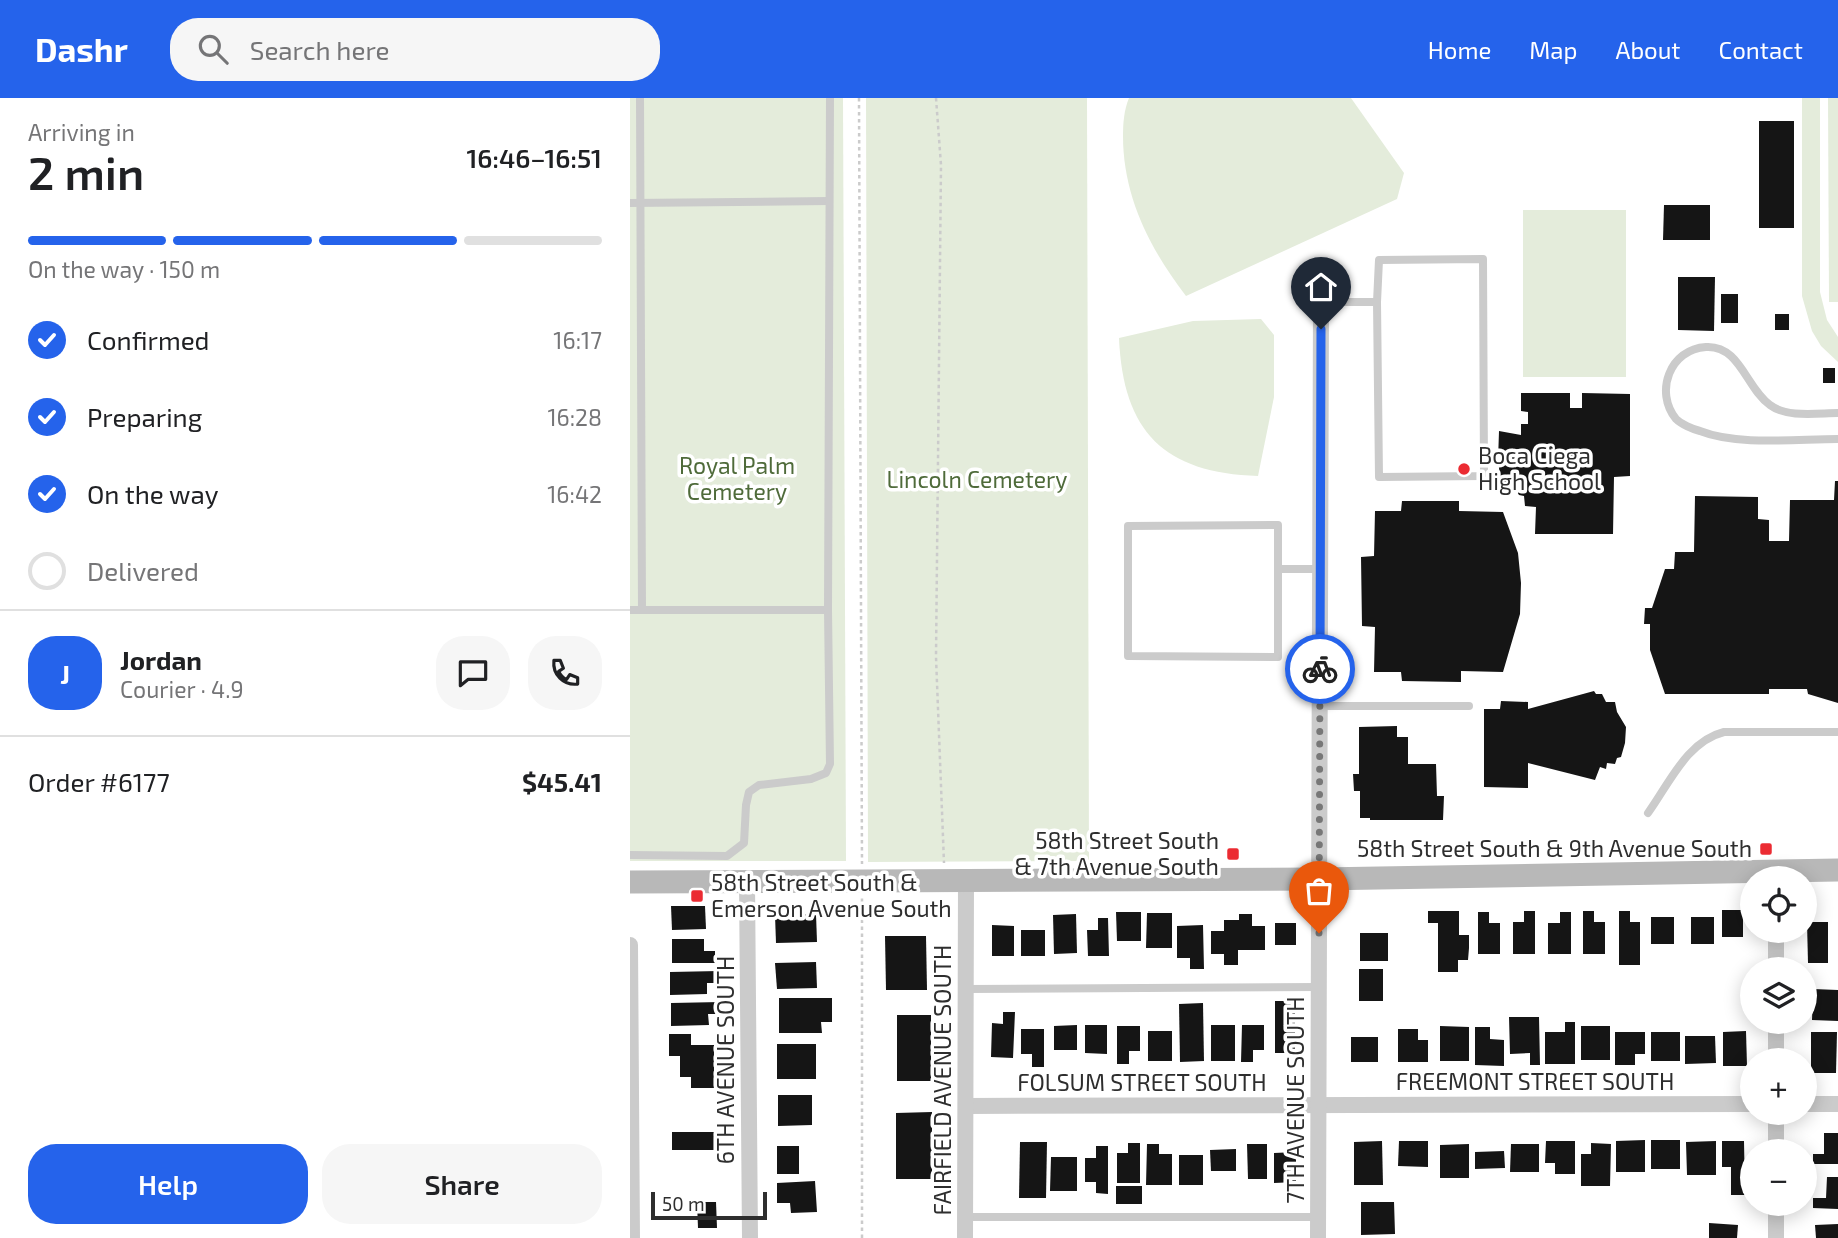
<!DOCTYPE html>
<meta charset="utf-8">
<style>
body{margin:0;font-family:"Exo 2",sans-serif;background:#f6f6f6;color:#202124;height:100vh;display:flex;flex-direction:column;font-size:26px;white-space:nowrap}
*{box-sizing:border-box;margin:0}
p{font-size:23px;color:#757577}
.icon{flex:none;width:38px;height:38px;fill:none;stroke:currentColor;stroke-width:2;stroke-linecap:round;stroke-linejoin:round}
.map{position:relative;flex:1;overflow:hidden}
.drawer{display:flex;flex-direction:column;background:#fff;width:630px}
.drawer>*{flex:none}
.tools{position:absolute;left:1110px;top:768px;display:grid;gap:14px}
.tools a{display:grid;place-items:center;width:77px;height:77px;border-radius:50%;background:#fff;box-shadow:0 4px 18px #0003;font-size:35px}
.scale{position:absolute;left:21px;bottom:18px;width:116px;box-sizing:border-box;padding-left:7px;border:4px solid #2e2e2e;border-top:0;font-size:19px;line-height:24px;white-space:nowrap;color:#2e2e2e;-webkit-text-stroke:5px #fff;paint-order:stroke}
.pin{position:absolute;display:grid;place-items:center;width:60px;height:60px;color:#fff;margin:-72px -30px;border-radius:50% 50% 50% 0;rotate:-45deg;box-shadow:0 0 7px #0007}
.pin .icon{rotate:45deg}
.courier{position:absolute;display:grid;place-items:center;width:70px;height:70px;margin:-35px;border:5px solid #2563eb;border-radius:50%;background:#fff;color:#222;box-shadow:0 2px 9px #0007}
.headline em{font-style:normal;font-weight:600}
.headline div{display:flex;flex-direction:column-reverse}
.headline{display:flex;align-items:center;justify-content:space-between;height:119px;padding:0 28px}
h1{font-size:46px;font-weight:600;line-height:52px}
.bar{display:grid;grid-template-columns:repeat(4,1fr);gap:10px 7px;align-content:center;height:84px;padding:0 28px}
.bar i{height:9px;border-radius:5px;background:#e0e0e0}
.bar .active{background:#2563eb}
.bar p{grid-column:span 4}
.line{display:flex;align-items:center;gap:18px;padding:0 28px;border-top:2px solid #e0e0e0}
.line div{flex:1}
.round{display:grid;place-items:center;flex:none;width:74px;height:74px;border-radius:28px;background:#f6f6f6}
ol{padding:0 28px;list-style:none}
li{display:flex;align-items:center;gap:21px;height:77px}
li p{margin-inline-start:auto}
li .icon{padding:7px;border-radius:50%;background:#2563eb;color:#fff;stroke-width:4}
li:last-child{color:#757577}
li i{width:38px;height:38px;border:4px solid #e0e0e0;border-radius:50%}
.action{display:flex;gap:14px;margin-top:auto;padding:14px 28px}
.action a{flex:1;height:80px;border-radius:28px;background:#2563eb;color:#fff;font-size:28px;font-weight:600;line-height:80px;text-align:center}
.action a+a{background:#f6f6f6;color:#202124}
header{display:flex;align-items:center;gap:42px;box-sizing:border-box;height:98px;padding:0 35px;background:#2563eb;color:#fff}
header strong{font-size:33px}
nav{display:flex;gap:38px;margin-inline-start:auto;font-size:24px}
.search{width:490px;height:63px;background:#f6f6f6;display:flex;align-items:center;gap:18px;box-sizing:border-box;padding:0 24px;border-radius:28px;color:#757577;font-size:26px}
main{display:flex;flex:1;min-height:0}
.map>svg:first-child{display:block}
.green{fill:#e4ecdb}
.building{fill:#151515}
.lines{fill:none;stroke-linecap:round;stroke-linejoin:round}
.path{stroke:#cbcbcb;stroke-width:2.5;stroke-dasharray:3.5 3.5;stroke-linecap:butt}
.lane{stroke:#cbcbcb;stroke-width:8}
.street{stroke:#cbcbcb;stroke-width:16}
.secondary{stroke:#b8b8b8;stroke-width:23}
.done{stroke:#777;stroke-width:7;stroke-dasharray:0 12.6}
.route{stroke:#2563eb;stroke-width:9}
.poi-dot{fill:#eb2b32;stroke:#fff;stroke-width:2.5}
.labels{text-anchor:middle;stroke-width:7;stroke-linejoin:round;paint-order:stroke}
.poi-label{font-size:23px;fill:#2e2e2e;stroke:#fff;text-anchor:start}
.park-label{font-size:23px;fill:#4f6b3a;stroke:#fff}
.street-label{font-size:23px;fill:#2e2e2e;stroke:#fff}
</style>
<header>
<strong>Dashr</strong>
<div class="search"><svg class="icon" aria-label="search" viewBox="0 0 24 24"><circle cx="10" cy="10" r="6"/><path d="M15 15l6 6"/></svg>Search here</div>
<nav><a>Home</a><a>Map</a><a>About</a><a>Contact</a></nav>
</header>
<main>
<section class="drawer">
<div class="headline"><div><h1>2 min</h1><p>Arriving in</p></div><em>16:46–16:51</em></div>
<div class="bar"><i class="active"></i><i class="active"></i><i class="active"></i><i></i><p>On the way · 150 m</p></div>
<ol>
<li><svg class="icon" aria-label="check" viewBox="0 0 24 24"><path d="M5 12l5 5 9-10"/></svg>Confirmed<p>16:17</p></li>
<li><svg class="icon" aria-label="check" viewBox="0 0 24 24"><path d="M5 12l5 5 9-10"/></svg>Preparing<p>16:28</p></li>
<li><svg class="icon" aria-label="check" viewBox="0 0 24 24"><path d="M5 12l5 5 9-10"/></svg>On the way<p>16:42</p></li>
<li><i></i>Delivered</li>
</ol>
<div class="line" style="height:126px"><b class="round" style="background:#2563eb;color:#fff">J</b><div><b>Jordan</b><p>Courier · 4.9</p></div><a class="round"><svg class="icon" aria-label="chat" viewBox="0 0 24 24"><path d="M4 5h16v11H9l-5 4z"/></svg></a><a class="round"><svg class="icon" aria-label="phone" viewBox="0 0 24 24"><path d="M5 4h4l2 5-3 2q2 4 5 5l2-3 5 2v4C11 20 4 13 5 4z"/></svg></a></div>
<div class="line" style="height:91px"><div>Order #6177</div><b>$45.41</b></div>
<div class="action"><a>Help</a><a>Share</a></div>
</section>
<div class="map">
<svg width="1208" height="1140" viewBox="0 0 1208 1140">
<rect width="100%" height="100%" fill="#fff"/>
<!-- green -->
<g class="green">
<polygon points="0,0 213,0 216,763 0,763"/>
<polygon points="236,0 457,0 459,763 238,764"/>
<path d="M499 0H721L774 75 767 101 556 198C520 151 493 99 493 38 493 25 494 12 499 0Z"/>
<polygon points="1172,0 1190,0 1190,194 1197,222 1208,239 1208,264 1191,248 1182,233 1172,198"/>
<polygon points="1198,0 1208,0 1208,204 1199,204"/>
<rect x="893" y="112" width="103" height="167"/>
<path d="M631 221 644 237V299L628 378C534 375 493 334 489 240L563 223Z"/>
</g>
<!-- building -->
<g class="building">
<rect x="1129" y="23" width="35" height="107"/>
<polygon points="1034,107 1080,107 1080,142 1033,142"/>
<polygon points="1048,179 1085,179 1084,233 1048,232"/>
<rect x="1091" y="196" width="17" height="29"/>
<rect x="1145" y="216" width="14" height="16"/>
<rect x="1193" y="270" width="12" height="15"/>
<polygon points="891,295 940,295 940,310 952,310 952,295 1000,296 1000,378 984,379 983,436 905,436 906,409 895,408 894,398 889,397 886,392 879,395 870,377 868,363 869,333 891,337 891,326 898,326 898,314 891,313"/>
<polygon points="1205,383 1208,383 1208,605 1178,596 1177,591 1139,591 1139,596 1035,596 1020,552 1020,526 1014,526 1015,510 1022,510 1035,471 1044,471 1045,454 1064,454 1065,398 1128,399 1128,421 1139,422 1139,443 1159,443 1160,402 1204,402"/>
<polygon points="772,403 829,403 829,413 873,414 888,455 891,485 890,516 873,574 831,573 831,584 772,583 771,574 744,574 745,529 732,528 731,459 744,458 745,413 771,413"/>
<polygon points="964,593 966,596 972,596 976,604 985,604 987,614 996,629 995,645 991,659 987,660 985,666 977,665 976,671 970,669 965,682 898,665 898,690 854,689 854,611 870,611 871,603 898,604 898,611"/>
<polygon points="767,628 767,639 778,639 778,666 806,666 807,698 814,698 813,722 740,722 740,720 730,720 730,693 724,693 723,676 729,676 729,629"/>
<polygon points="41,808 75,808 76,831 42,832"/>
<rect x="1092" y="812" width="21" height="27"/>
<polygon points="798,813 829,813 829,837 839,837 839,850 838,862 828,862 828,874 808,874 808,825 798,825"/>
<polygon points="894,813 905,813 905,856 883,856 883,824 894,824"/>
<polygon points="953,813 964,813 964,824 975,824 975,856 953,856"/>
<polygon points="989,813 1000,813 1000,824 1010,824 1010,867 989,867"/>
<polygon points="486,814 511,814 511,843 487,843"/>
<polygon points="848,814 859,814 859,825 870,825 870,856 848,856"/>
<polygon points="930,814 941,814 941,856 918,856 918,825 930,825"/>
<polygon points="517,815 542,815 542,850 516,850"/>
<polygon points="186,816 187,844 146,845 145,817"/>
<polygon points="446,816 447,855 424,856 423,817"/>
<polygon points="609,816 622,816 622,828 635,828 635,852 608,852 608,867 594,867 594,856 581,856 581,833 594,833 594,822 609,822"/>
<rect x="1021" y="819" width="23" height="27"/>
<rect x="1061" y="819" width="23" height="27"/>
<polygon points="468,820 478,820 479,858 458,858 457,832 468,832"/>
<polygon points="1177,824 1198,824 1198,865 1178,865"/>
<rect x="645" y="825" width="21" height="22"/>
<polygon points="362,827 384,828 384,858 362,858"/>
<polygon points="573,827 574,871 560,871 560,860 547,860 547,828"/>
<rect x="391" y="832" width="24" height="26"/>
<rect x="730" y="835" width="28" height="28"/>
<polygon points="255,838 296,838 297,892 256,892"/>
<polygon points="42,841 74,841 74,853 85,853 85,865 42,865"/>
<polygon points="186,864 187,890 147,891 145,865"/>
<rect x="729" y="871" width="24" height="32"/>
<polygon points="89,873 89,885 77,885 77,896 40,897 40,874"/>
<polygon points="1183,891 1208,892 1208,923 1182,922"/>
<polygon points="149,900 202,900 202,924 191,924 192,935 149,935"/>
<rect x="645" y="903" width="20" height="52"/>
<polygon points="91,904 91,916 78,916 79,927 41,928 41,905"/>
<polygon points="573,905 574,963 550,964 549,906"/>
<polygon points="373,914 385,914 383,960 361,959 362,925 373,926"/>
<rect x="267" y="917" width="34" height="66"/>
<polygon points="879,919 909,919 910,967 900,967 900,955 880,956"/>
<polygon points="935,924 945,924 945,966 915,966 915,934 935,934"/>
<polygon points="447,927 447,952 424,952 424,928"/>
<polygon points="455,927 477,927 477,956 455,955"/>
<rect x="581" y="927" width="24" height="36"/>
<polygon points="612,927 634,927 634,952 623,952 623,964 611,964"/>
<polygon points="487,928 510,928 510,953 499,953 499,966 487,966"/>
<polygon points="810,928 839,929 839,963 810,963"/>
<rect x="951" y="928" width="29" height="34"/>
<polygon points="845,929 860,929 860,941 874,942 874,968 845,967"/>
<polygon points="391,931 414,931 414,969 402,969 402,956 391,956"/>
<polygon points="768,931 788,931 788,942 798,942 798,964 768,964"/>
<rect x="518" y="933" width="24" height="30"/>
<polygon points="1116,933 1117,968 1093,968 1093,934"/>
<polygon points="985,934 1015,934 1015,956 1005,956 1005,967 985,967"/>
<rect x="1021" y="934" width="29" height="29"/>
<polygon points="1181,934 1207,934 1206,975 1181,975"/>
<polygon points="39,936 61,936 61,947 84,947 84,990 61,990 61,979 50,979 50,958 39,958"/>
<polygon points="1055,938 1085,938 1086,965 1055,966"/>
<rect x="721" y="939" width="27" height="25"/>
<rect x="147" y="946" width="39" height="35"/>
<polygon points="148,997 182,997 182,1027 148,1028"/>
<polygon points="302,1014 302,1081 266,1081 266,1015"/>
<rect x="42" y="1034" width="44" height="18"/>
<polygon points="1194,1035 1208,1035 1208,1066 1183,1066 1183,1056 1194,1056"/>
<polygon points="1015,1042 1015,1074 986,1074 986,1043"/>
<rect x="1021" y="1042" width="29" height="29"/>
<polygon points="752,1043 753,1087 724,1087 724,1044"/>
<polygon points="769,1043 798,1043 798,1069 768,1068"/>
<polygon points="916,1043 945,1043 945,1076 925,1076 925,1065 915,1065"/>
<polygon points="1086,1043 1086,1077 1057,1077 1056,1044"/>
<polygon points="1092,1043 1114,1043 1115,1097 1101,1097 1101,1069 1092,1069"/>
<polygon points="390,1044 417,1044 416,1100 389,1100"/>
<polygon points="498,1045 510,1045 510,1085 487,1085 487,1055 498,1055"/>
<polygon points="961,1045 981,1046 980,1088 951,1088 951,1056 961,1056"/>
<polygon points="517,1046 529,1046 529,1056 542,1056 542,1087 516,1087"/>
<polygon points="617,1046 637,1046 637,1081 618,1081"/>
<polygon points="839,1046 839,1080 810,1080 810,1047"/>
<polygon points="881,1046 909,1046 909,1074 880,1074"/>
<rect x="147" y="1048" width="22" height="28"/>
<polygon points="466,1048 478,1048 478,1096 466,1095 466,1084 455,1084 455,1060 466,1060"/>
<polygon points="606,1051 606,1073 581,1073 580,1052"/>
<polygon points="874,1053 875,1070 845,1071 845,1054"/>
<polygon points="666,1054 666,1084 644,1085 644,1055"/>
<rect x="549" y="1057" width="24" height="30"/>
<polygon points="421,1059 447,1059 447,1093 420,1093"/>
<polygon points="1197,1079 1208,1079 1208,1111 1183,1110 1183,1100 1196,1100"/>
<polygon points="185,1083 187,1114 161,1115 160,1105 147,1105 147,1085"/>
<rect x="486" y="1088" width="26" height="18"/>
<polygon points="67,1104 86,1104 87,1130 68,1130"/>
<polygon points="731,1104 764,1104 765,1136 731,1137"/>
<polygon points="1079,1125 1108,1127 1107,1140 1079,1140"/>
<polygon points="1208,1126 1208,1140 1186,1140 1185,1127"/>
</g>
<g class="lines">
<!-- path -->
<g class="path">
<polyline points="229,0 232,766"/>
<polyline points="306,0 311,67 306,559 314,765"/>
<polyline points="232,1140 232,800"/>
</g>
<!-- lane -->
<g class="lane">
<polyline points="10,0 12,512"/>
<polyline points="0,105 199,103"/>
<polyline points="691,204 747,204 749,162 853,161 854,378 749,379 747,204"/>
<path d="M1208 315C1188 315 1157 320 1140 307 1116 290 1110 247 1076 249 1040 251 1024 294 1046 321 1051 326 1062 331 1070 333 1108 348 1166 341 1208 341"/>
<polygon points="648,427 648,559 498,558 498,428"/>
<polyline points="648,471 690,471"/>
<polyline points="0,512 198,512"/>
<polyline points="690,608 839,608"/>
<path d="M1018 715C1039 686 1057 643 1094 634H1208"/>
<polyline points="0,757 97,758 114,745 116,707 119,694 129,687 181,681 196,675 200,666 198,512 200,0"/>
<polyline points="336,891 689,889"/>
<polyline points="335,1119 688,1119"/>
</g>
<!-- street -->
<g class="street">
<polyline points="117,784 120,1140"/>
<polyline points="0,847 2,1140"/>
<polyline points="1146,872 1146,833"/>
<polyline points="1146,962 1146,924"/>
<polyline points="1174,1006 1208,1006"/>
<polyline points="336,1008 1122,1006"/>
<polyline points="1146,1015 1146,1054"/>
<polyline points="1146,1106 1146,1140"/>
<polyline points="335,1140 336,783"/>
<polyline points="688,1140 691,204"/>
</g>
<!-- secondary -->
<polyline class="secondary" points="0,784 690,781 1208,772"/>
</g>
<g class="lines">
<!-- done -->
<polyline class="done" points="689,835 690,571"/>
<!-- route -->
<polyline class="route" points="690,571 691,231"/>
</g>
<!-- markers -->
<g class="poi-dot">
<circle cx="834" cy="371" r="7"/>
<rect x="1129" y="744" width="14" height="14" rx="3.5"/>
<rect x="596" y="749" width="14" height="14" rx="3.5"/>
<rect x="60" y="791" width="14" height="14" rx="3.5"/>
</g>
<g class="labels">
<!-- poi labels -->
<g class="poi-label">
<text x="848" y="366">Boca Ciega<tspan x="848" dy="26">High School</tspan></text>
<text x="589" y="751" text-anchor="end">58th Street South<tspan x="589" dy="26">&amp; 7th Avenue South</tspan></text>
<text x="1122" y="759" text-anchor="end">58th Street South &amp; 9th Avenue South</text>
<text x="81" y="793">58th Street South &amp;<tspan x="81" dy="26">Emerson Avenue South</tspan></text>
</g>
<!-- park labels -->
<g class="park-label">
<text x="107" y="376">Royal Palm<tspan x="107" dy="26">Cemetery</tspan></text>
<text x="347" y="390">Lincoln Cemetery</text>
</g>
<!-- street labels -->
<g class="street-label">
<text transform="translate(96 962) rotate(-90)" y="8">6TH AVENUE SOUTH</text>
<text transform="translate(313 982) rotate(-90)" y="8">FAIRFIELD AVENUE SOUTH</text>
<text x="905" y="992">FREEMONT STREET SOUTH</text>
<text x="512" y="993">FOLSUM STREET SOUTH</text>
<text transform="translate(666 1002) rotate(-90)" y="8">7TH AVENUE SOUTH</text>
</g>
</g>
</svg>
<div class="tools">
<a><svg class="icon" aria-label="locate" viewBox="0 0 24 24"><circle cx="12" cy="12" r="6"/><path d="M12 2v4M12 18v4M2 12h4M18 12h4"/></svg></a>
<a><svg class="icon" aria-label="layers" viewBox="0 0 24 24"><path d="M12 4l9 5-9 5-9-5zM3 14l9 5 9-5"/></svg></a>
<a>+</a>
<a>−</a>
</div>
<div class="scale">50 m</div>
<div class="pin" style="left:689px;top:835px;background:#ea580c"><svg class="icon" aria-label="bag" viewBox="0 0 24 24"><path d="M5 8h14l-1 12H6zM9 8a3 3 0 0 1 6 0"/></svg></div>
<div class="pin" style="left:691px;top:231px;background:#1f2937"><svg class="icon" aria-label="home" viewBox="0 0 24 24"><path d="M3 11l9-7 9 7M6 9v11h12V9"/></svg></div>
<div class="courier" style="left:690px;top:571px"><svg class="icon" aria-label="bike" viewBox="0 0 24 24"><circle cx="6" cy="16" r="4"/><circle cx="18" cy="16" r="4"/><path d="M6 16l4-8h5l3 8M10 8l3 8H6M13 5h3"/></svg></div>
</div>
</main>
